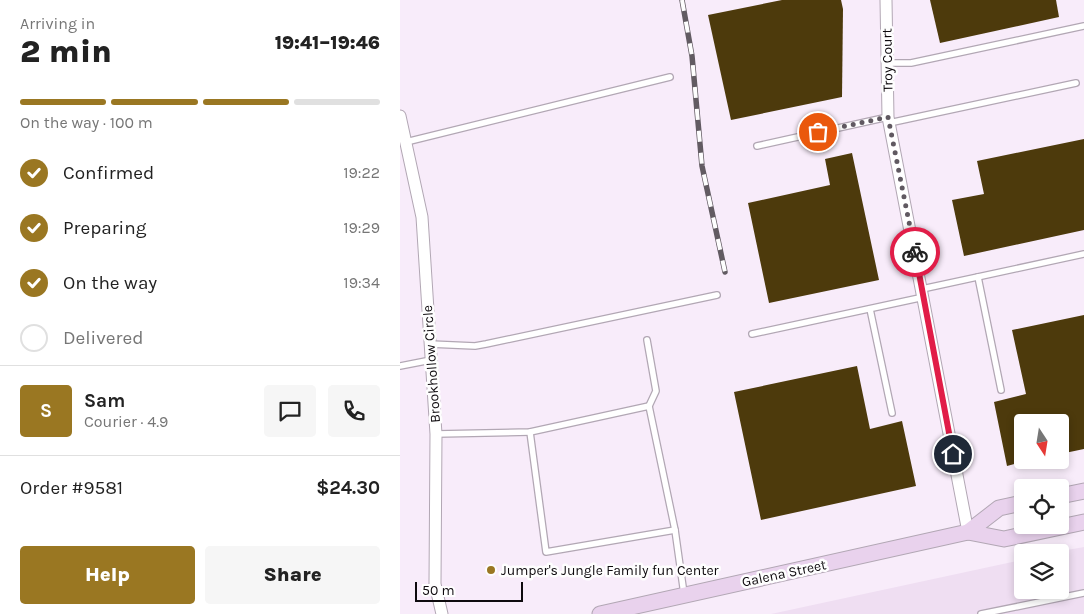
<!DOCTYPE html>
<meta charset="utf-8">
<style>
body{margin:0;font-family:Karla,sans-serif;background:#f6f6f6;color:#222;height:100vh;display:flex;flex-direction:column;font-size:19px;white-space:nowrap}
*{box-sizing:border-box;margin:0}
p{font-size:16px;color:#767676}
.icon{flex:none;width:28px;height:28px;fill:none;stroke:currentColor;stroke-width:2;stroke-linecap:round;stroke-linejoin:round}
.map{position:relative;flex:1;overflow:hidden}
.drawer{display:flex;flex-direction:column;background:#fff;width:400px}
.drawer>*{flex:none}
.needle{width:32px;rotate:168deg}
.tools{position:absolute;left:614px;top:414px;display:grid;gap:10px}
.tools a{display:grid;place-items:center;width:55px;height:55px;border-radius:5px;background:#fff;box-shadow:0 2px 8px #0003;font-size:25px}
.scale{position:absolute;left:15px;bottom:12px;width:108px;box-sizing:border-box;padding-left:5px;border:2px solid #0e0a0e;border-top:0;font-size:14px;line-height:18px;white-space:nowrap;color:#0e0a0e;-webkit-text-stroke:4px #fefefe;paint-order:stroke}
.pin{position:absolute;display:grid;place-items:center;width:42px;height:42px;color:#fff;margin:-21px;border:2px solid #fff;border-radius:50%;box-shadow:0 1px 5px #0007}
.courier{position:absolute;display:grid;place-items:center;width:50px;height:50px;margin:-25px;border:4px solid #e11d48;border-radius:50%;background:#fff;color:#222;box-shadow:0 1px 6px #0007}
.summary em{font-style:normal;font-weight:800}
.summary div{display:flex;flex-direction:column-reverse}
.summary{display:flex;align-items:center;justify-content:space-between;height:85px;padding:0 20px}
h1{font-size:32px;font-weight:800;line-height:38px}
.bar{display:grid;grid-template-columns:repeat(4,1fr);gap:8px 5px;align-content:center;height:60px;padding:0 20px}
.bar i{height:6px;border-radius:4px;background:#e0e0e0}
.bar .current{background:#9a7722}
.bar p{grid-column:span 4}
.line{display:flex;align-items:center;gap:12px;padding:0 20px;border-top:1px solid #e0e0e0}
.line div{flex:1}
.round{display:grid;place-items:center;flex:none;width:52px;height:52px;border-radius:5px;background:#f6f6f6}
ol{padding:0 20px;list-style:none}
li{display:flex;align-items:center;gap:15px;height:55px}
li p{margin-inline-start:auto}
li .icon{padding:5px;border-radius:50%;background:#9a7722;color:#fff;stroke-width:4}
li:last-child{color:#767676}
li i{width:28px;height:28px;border:2px solid #e0e0e0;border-radius:50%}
.cta{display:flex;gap:10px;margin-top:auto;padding:10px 20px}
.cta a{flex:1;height:58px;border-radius:5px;background:#9a7722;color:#fff;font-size:20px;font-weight:800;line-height:58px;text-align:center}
.cta a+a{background:#f6f6f6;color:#222}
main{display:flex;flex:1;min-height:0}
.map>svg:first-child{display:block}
.built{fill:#efdef2}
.building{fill:#4d3a0c}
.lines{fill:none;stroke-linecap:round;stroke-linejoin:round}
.lane-casing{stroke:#b2a7b4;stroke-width:8}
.street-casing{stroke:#b2a7b4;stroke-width:13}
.secondary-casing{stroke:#b2a7b4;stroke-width:17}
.lane{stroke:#fff;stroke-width:5.5}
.street{stroke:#fff;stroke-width:11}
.secondary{stroke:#e9d2ed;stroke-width:15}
.rail-casing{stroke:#625b62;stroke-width:5.5}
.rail{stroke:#fefefe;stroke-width:4;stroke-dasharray:11;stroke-linecap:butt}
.done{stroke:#605961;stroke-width:5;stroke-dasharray:0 9}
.route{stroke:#e11d48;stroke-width:6}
.poi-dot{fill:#9a7722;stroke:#fefefe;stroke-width:2}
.labels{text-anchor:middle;stroke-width:5;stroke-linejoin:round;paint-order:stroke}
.street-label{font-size:14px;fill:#0e0a0e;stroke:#fefefe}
.poi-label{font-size:14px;fill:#0e0a0e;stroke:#fefefe;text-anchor:start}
</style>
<main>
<section class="drawer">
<div class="summary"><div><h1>2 min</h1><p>Arriving in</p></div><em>19:41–19:46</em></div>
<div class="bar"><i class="current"></i><i class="current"></i><i class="current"></i><i></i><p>On the way · 100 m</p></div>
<ol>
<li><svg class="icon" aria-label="check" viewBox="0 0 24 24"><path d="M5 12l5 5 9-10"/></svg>Confirmed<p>19:22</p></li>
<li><svg class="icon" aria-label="check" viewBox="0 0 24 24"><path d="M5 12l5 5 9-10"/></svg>Preparing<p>19:29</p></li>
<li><svg class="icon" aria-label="check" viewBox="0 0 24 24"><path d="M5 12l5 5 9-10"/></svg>On the way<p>19:34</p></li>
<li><i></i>Delivered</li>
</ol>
<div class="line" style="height:90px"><b class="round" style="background:#9a7722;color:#fff">S</b><div><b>Sam</b><p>Courier · 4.9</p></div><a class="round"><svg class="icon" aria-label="chat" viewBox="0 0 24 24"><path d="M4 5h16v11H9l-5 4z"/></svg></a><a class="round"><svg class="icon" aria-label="phone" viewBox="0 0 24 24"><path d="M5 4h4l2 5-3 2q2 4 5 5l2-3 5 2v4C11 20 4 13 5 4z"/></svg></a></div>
<div class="line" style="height:65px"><div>Order #9581</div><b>$24.30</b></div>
<div class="cta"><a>Help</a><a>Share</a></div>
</section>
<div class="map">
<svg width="684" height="614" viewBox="0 0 684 614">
<rect width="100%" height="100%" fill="#f8ecfa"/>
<!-- built -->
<polygon class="built" points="684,547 684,614 371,614 622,560 622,590 660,590 660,552 656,552"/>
<!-- building -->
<g class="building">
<polygon points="382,0 441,0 443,9 442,97 331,120 308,15"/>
<polygon points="530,0 656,0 659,17 540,43"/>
<polygon points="684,139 684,230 564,256 552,200 584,194 577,161"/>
<polygon points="452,153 479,280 369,303 348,203 430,185 425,159"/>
<polygon points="684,315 684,449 660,454 660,422 622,422 622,462 607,466 594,402 626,394 612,330"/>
<polygon points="457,366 470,429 502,421 516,486 361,520 334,392"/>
</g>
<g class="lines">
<!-- lane casing -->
<g class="lane-casing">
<g id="lane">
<polyline points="487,63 511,63 684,26"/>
<polyline points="489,123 676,83"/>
<polyline points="6,142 270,77"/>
<polyline points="357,146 488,117"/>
<polyline points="578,277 601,390"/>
<polyline points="522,289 684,254"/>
<polyline points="470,309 492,413"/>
<polyline points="352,334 524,297"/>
<polyline points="247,340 256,391 249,406"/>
<polyline points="30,344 75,346 86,344 317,295"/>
<polyline points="0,366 31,360"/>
<polyline points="130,432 146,552 275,530"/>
<polyline points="36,434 130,432 249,406 275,530 284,594"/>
<polyline points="581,614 684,593"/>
</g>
</g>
<!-- street casing -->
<g class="street-casing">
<g id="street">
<polyline points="486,0 488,117 568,532"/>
<polyline points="0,116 22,217 36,434 35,584 42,614"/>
</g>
</g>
<!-- secondary casing -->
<g class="secondary-casing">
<g id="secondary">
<polyline points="660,496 684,491"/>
<polyline points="568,532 599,508 622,503"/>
<polyline points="200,614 568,532 604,539 684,522"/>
</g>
</g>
<!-- lane -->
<use href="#lane" class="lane"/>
<!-- street -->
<use href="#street" class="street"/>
<!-- secondary -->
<use href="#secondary" class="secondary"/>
<!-- rail casing -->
<g class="rail-casing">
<polyline id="rail" points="282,0 292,56 302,166 325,272"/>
</g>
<!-- rail -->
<use href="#rail" class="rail"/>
</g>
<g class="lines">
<!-- done -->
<polyline class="done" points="418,132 488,117 515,252"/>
<!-- route -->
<polyline class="route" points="515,252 553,454"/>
</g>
<!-- markers -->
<circle class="poi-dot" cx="91" cy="570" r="5"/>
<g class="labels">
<!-- street labels -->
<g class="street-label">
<text transform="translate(487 60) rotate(-91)" y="5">Troy Court</text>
<text transform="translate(31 364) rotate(-94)" y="5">Brookhollow Circle</text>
<text transform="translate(384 573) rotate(-12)" y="5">Galena Street</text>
</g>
<!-- poi labels -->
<g class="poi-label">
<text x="101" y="575">Jumper's Jungle Family fun Center</text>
</g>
</g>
</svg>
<div class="tools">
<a><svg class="needle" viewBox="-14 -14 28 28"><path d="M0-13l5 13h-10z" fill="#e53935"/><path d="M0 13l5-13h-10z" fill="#767676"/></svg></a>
<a><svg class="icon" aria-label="locate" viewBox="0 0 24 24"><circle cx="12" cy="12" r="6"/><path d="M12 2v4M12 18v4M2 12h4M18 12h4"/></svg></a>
<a><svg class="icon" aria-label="layers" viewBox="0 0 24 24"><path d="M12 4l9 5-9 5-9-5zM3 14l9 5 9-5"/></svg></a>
</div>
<div class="scale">50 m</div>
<div class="pin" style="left:418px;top:132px;background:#ea580c"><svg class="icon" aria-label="bag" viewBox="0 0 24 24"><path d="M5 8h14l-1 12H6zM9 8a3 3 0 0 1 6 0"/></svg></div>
<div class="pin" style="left:553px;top:454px;background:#1f2937"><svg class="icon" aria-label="home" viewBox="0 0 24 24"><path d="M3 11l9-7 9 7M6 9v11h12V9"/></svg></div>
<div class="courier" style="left:515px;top:252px"><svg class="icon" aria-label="bike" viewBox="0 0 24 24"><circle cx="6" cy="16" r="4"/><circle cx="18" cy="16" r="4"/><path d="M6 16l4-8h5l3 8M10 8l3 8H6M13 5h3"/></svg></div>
</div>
</main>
